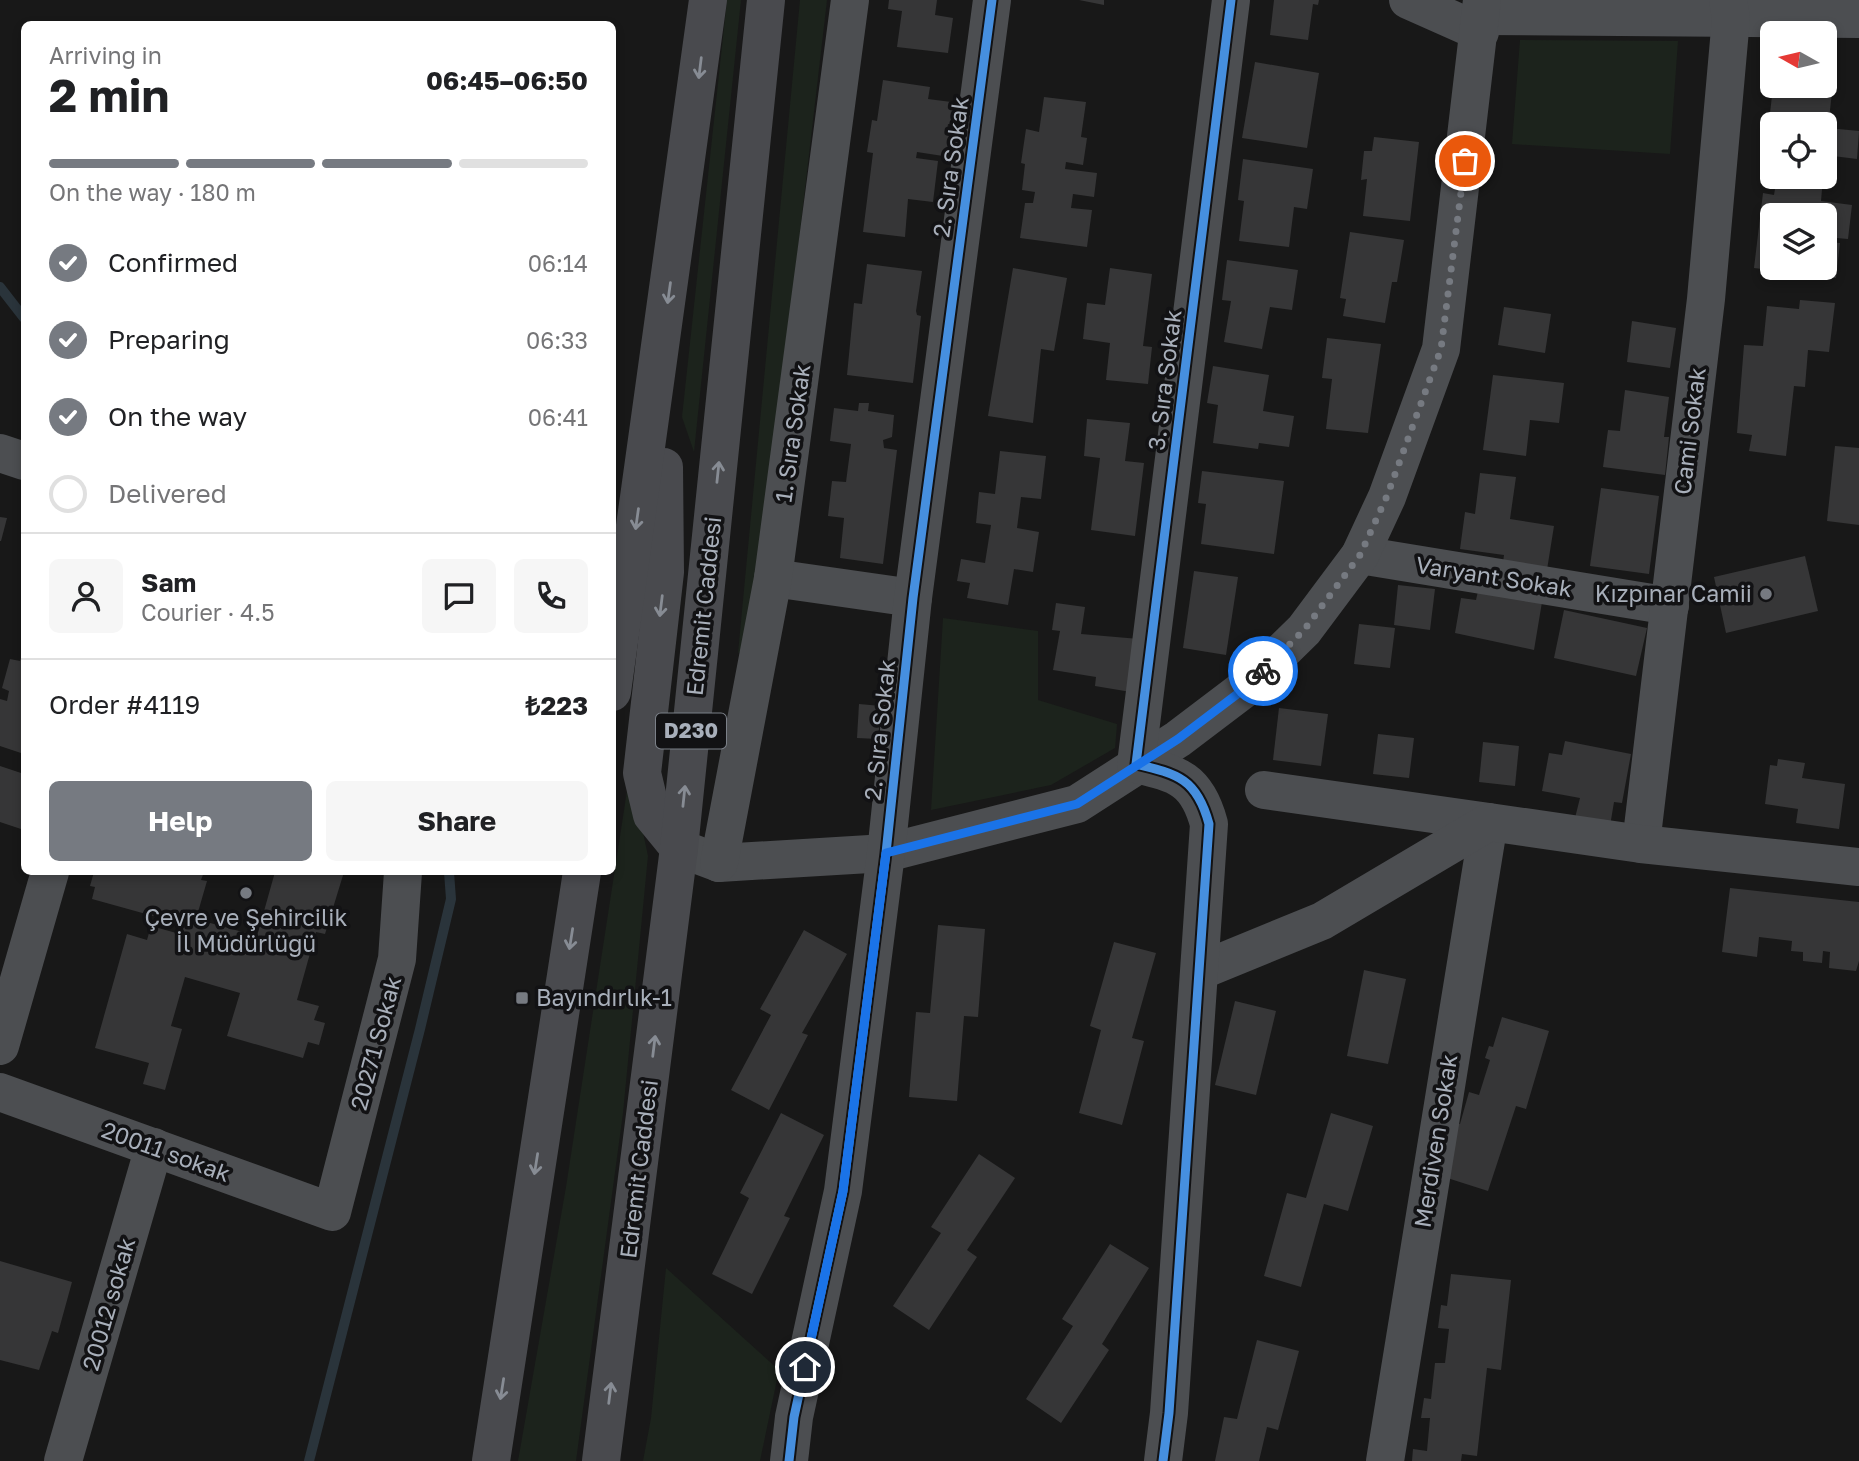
<!DOCTYPE html>
<meta charset="utf-8">
<style>
body{margin:0;font-family:"Golos Text",sans-serif;background:#f6f6f6;color:#202124;height:100vh;display:flex;flex-direction:column;font-size:26px;white-space:nowrap}
*{box-sizing:border-box;margin:0}
p{font-size:23px;color:#757577}
.icon{flex:none;width:38px;height:38px;fill:none;stroke:currentColor;stroke-width:2;stroke-linecap:round;stroke-linejoin:round}
.map{position:relative;flex:1;overflow:hidden}
.side{position:absolute;left:21px;top:21px;width:595px;height:854px;display:flex;flex-direction:column;background:#fff;border-radius:10px;box-shadow:0 4px 10px #0003}
.side>*{flex:none}
.needle{width:46px;rotate:278deg}
.controls{position:absolute;left:1760px;top:21px;display:grid;gap:14px}
.controls a{display:grid;place-items:center;width:77px;height:77px;border-radius:10px;background:#fff;box-shadow:0 4px 10px #0003;font-size:35px}
.pin{position:absolute;display:grid;place-items:center;width:60px;height:60px;color:#fff;margin:-30px;border:4px solid #fff;border-radius:50%;box-shadow:0 2px 7px #0007}
.courier{position:absolute;display:grid;place-items:center;width:70px;height:70px;margin:-35px;border:5px solid #1a73e8;border-radius:50%;background:#fff;color:#222;box-shadow:0 2px 9px #0007}
.summary em{font-style:normal;font-weight:700}
.summary div{display:flex;flex-direction:column-reverse}
.summary{display:flex;align-items:center;justify-content:space-between;height:119px;padding:0 28px}
h1{font-size:46px;font-weight:700;line-height:52px}
.bar{display:grid;grid-template-columns:repeat(4,1fr);gap:10px 7px;align-content:center;height:84px;padding:0 28px}
.bar i{height:9px;border-radius:5px;background:#e0e0e0}
.bar .on{background:#767a81}
.bar p{grid-column:span 4}
.line{display:flex;align-items:center;gap:18px;padding:0 28px;border-top:2px solid #e0e0e0}
.line div{flex:1}
.round{display:grid;place-items:center;flex:none;width:74px;height:74px;border-radius:10px;background:#f6f6f6}
ol{padding:0 28px;list-style:none}
li{display:flex;align-items:center;gap:21px;height:77px}
li p{margin-inline-start:auto}
li .icon{padding:7px;border-radius:50%;background:#767a81;color:#fff;stroke-width:4}
li:last-child{color:#757577}
li i{width:38px;height:38px;border:4px solid #e0e0e0;border-radius:50%}
.button{display:flex;gap:14px;margin-top:auto;padding:14px 28px}
.button a{flex:1;height:80px;border-radius:10px;background:#767a81;color:#fff;font-size:28px;font-weight:700;line-height:80px;text-align:center}
.button a+a{background:#f6f6f6;color:#202124}
.map>svg:first-child{display:block}
.green{fill:#1c231c}
.lines{fill:none;stroke-linecap:round;stroke-linejoin:round}
.stream{stroke:#2a343b;stroke-width:10}
.building{fill:#363637}
.minor{stroke:#4c4e51;stroke-width:38}
.highway{stroke:#494a4e;stroke-width:38}
.cycleway-casing{stroke:#121214;stroke-width:13}
.cycleway{stroke:#468fdf;stroke-width:9}
.oneway{stroke:#878c94}
.done{stroke:#767a81;stroke-width:7;stroke-dasharray:0 12.6}
.route{stroke:#1a73e8;stroke-width:9}
.poi-dot{fill:#767a81;stroke:#121214;stroke-width:2.5}
.labels{text-anchor:middle;stroke-width:7;stroke-linejoin:round;paint-order:stroke}
.shield{fill:#121214;stroke:#7b8088;stroke-width:2}
.shield-label{font-size:21px;font-weight:bold;fill:#a8afba}
.street-label{font-size:23px;fill:#a8afba;stroke:#121214}
.poi-label{font-size:23px;fill:#a8afba;stroke:#121214;text-anchor:end}
</style>
<div class="map">
<svg width="1859" height="1461" viewBox="0 0 1859 1461">
<rect width="100%" height="100%" fill="#181818"/>
<!-- green -->
<g class="green">
<polygon points="727,0 741,0 694,452 682,417"/>
<polygon points="800,0 827,0 752,644 738,653"/>
<polygon points="1520,40 1678,41 1670,154 1512,144"/>
<polygon points="943,618 1038,631 1038,700 1117,724 1115,748 1051,785 931,810"/>
<polygon points="630,771 648,856 623,1113 576,1461 518,1461 566,1187"/>
<polygon points="666,1268 779,1370 760,1461 643,1461 651,1418"/>
</g>
<g class="lines">
<!-- stream -->
<g class="stream">
<polyline points="0,287 24,318"/>
<polyline points="309,1461 420,1029 451,899 449,872"/>
</g>
</g>
<!-- building -->
<g class="building">
<polygon points="889,0 937,0 935,15 953,18 948,53 897,47 902,11 888,9"/>
<polygon points="1079,0 1104,0 1104,5"/>
<polygon points="1274,0 1319,0 1318,5 1313,4 1308,40 1270,35"/>
<polygon points="1255,62 1319,73 1307,148 1242,138"/>
<polygon points="1825,64 1835,65 1828,128 1859,131 1857,159 1825,155 1825,124 1769,122 1773,87 1825,86"/>
<polygon points="883,80 930,87 928,99 959,103 956,125 948,124 947,130 959,132 956,158 917,152 916,158 938,161 933,202 908,199 905,237 863,232 873,153 867,152 872,120 877,121"/>
<polygon points="1044,97 1086,102 1081,137 1087,138 1083,165 1066,162 1065,169 1097,173 1094,197 1073,194 1071,208 1092,210 1087,247 1020,238 1025,203 1033,203 1035,192 1022,190 1025,164 1021,163 1026,129 1039,132"/>
<polygon points="1374,137 1419,142 1410,221 1363,216 1367,179 1361,180 1364,151 1372,151"/>
<polygon points="1243,159 1313,169 1307,209 1294,207 1289,247 1239,241 1244,201 1238,200"/>
<polygon points="1777,177 1823,177 1821,201 1852,205 1848,239 1825,237 1825,215 1773,215 1773,268 1825,268 1825,242 1840,243 1836,278 1754,268 1763,193 1774,195"/>
<polygon points="1350,232 1404,240 1397,282 1392,282 1385,323 1343,316 1346,299 1340,298"/>
<polygon points="1227,260 1298,270 1292,310 1270,307 1262,349 1224,342 1231,301 1222,300"/>
<polygon points="867,264 922,271 916,311 917,315 921,316 913,383 847,375 854,303 862,304"/>
<polygon points="1013,268 1067,278 1054,351 1041,349 1033,423 988,416"/>
<polygon points="1110,268 1152,274 1143,346 1152,347 1148,384 1106,380 1110,343 1083,339 1087,303 1105,305"/>
<polygon points="1800,300 1835,303 1829,352 1808,350 1805,387 1794,386 1786,456 1749,451 1752,435 1737,433 1744,345 1763,346 1767,306 1799,309"/>
<polygon points="1504,307 1551,314 1545,353 1498,345"/>
<polygon points="1632,321 1676,328 1670,368 1627,362"/>
<polygon points="1327,338 1381,344 1368,433 1326,429 1332,379 1322,378"/>
<polygon points="1213,366 1269,375 1263,411 1294,416 1289,447 1259,443 1258,449 1213,443 1218,405 1207,403"/>
<polygon points="1493,375 1564,383 1559,423 1530,420 1526,456 1483,450"/>
<polygon points="1625,390 1669,397 1664,437 1669,437 1665,475 1603,467 1608,430 1620,431"/>
<polygon points="859,403 869,403 868,411 894,415 892,437 883,440 884,448 897,450 883,564 840,558 844,518 828,516 832,481 846,482 851,444 830,441 834,408 858,411"/>
<polygon points="1087,419 1130,423 1125,461 1144,463 1135,536 1091,530 1100,458 1084,456"/>
<polygon points="1835,446 1859,448 1859,525 1827,521"/>
<polygon points="1000,451 1046,456 1041,499 1021,497 1017,528 1039,532 1033,572 1014,569 1008,605 967,598 970,583 957,581 961,559 985,563 991,525 976,523 979,492 995,494"/>
<polygon points="1202,471 1284,481 1274,554 1201,544 1206,504 1198,503"/>
<polygon points="1480,473 1516,477 1510,519 1554,526 1546,576 1502,570 1504,555 1460,549 1465,512 1475,514"/>
<polygon points="1601,488 1659,496 1649,574 1590,566"/>
<polygon points="0,517 7,518 1,541 0,541"/>
<polygon points="1805,556 1818,611 1726,633 1714,577"/>
<polygon points="1194,571 1238,577 1226,655 1183,648"/>
<polygon points="1398,585 1435,589 1430,630 1394,625"/>
<polygon points="1478,591 1542,602 1534,650 1455,633 1461,598 1476,600"/>
<polygon points="1056,603 1085,607 1081,634 1139,639 1131,692 1095,686 1096,677 1053,670 1060,631 1052,630"/>
<polygon points="1564,610 1647,628 1636,676 1554,658"/>
<polygon points="1359,624 1395,628 1390,668 1354,664"/>
<polygon points="24,649 24,754 0,746 0,699 7,701 9,691 2,688 10,659 20,661"/>
<polygon points="859,704 881,706 878,739 857,738"/>
<polygon points="1279,708 1328,714 1321,766 1273,760"/>
<polygon points="1378,734 1414,738 1409,778 1373,774"/>
<polygon points="1565,741 1631,754 1622,803 1614,802 1610,826 1574,822 1580,798 1542,791 1549,753 1562,755"/>
<polygon points="1483,742 1519,746 1515,786 1479,782"/>
<polygon points="1778,759 1805,763 1802,778 1845,784 1839,829 1796,823 1798,809 1765,804 1770,765 1777,766"/>
<polygon points="0,766 24,774 24,830 0,822"/>
<polygon points="94,872 204,872 201,880 207,881 196,919 257,936 275,872 344,872 325,934 316,932 297,1000 319,1006 314,1020 325,1023 319,1045 308,1042 303,1058 227,1036 240,993 185,977 171,1026 182,1029 165,1090 143,1084 149,1063 95,1048 127,934 147,940 151,926 180,934 182,924 92,899 95,887 90,886"/>
<polygon points="1730,888 1859,902 1859,961 1856,971 1829,968 1830,952 1823,951 1822,963 1803,961 1803,952 1791,951 1792,941 1759,937 1757,957 1722,952"/>
<polygon points="938,925 985,929 978,1017 964,1016 957,1101 909,1097 916,1012 930,1013"/>
<polygon points="804,930 847,954 802,1033 808,1035 769,1110 731,1090 771,1015 760,1009"/>
<polygon points="1114,942 1156,953 1132,1038 1144,1041 1122,1125 1079,1113 1101,1030 1090,1026"/>
<polygon points="1364,970 1406,979 1388,1064 1347,1056"/>
<polygon points="1235,1001 1276,1011 1256,1095 1215,1085"/>
<polygon points="1502,1017 1549,1031 1526,1109 1516,1106 1488,1191 1441,1176 1451,1122 1460,1124 1469,1092 1479,1095 1490,1060 1485,1058 1489,1046 1493,1047"/>
<polygon points="781,1113 824,1135 784,1216 790,1218 752,1294 712,1274 749,1198 740,1193"/>
<polygon points="1331,1113 1373,1126 1348,1211 1324,1204 1301,1287 1264,1276 1287,1193 1306,1198"/>
<polygon points="979,1154 1015,1178 967,1250 977,1257 929,1330 893,1306 941,1233 931,1227"/>
<polygon points="1110,1244 1149,1268 1102,1344 1109,1350 1061,1423 1026,1399 1073,1326 1062,1319"/>
<polygon points="0,1261 72,1282 58,1333 52,1331 39,1370 0,1360"/>
<polygon points="1451,1274 1511,1280 1501,1370 1487,1368 1477,1456 1462,1454 1461,1461 1412,1461 1413,1449 1427,1451 1430,1418 1421,1418 1424,1398 1431,1399 1435,1363 1445,1363 1449,1329 1438,1328 1441,1305 1447,1306"/>
<polygon points="1257,1340 1299,1351 1278,1430 1267,1427 1259,1461 1215,1461 1224,1417 1237,1419"/>
</g>
<g class="lines">
<!-- minor -->
<g class="minor">
<polyline points="1408,0 1480,32"/>
<polyline points="1481,16 1859,19"/>
<polyline points="0,453 24,461"/>
<polyline points="1360,555 1670,606"/>
<polyline points="773,578 913,598"/>
<polyline points="1264,790 1489,822 1385,1461"/>
<polyline points="1641,844 1706,299 1731,18 1728,0"/>
<polyline points="679,848 719,863 886,853 1077,804 1178,739 1244,689 1304,630 1360,555 1387,497 1441,349 1482,0"/>
<polyline points="719,863 773,578 850,0"/>
<polyline points="1200,971 1322,921 1489,822 1641,844 1859,867"/>
<polyline points="0,1046 50,872"/>
<polyline points="0,1092 332,1212 397,959 403,872"/>
<polyline points="63,1461 154,1147"/>
<polyline points="789,1461 794,1417 843,1191 886,853 913,598 992,0"/>
<path d="M1163 1461 1169 1413 1209 824C1197 779 1178 774 1136 764L1231 0"/>
</g>
<!-- highway -->
<g class="highway">
<polyline points="664,467 665,572 642,773 652,815 679,848"/>
<polyline points="612,692 708,0"/>
<polyline points="491,1461 582,872"/>
<polyline points="601,1461 679,848 766,0"/>
</g>
<!-- cycleway casing -->
<g class="cycleway-casing">
<g id="cycleway">
<polyline points="789,1461 794,1417 843,1191 886,853 913,598 992,0"/>
<path d="M1163 1461 1169 1413 1209 824C1197 779 1178 774 1136 764L1231 0"/>
</g>
</g>
<!-- cycleway -->
<use href="#cycleway" class="cycleway"/>
</g>
<!-- one-way arrows -->
<defs><path id="oneway-shaft" d="M-6 0H5M1.5-3L5.5 0L1.5 3" fill="none" stroke-width="1.6" stroke-linecap="round" stroke-linejoin="round" transform="scale(1.75)"/></defs>
<g class="oneway">
<use href="#oneway-shaft" transform="translate(700 68) rotate(97)"/>
<use href="#oneway-shaft" transform="translate(669 293) rotate(98)"/>
<use href="#oneway-shaft" transform="translate(718 472) rotate(-84)"/>
<use href="#oneway-shaft" transform="translate(637 519) rotate(98)"/>
<use href="#oneway-shaft" transform="translate(661 606) rotate(97)"/>
<use href="#oneway-shaft" transform="translate(684 796) rotate(-84)"/>
<use href="#oneway-shaft" transform="translate(571 939) rotate(99)"/>
<use href="#oneway-shaft" transform="translate(654 1046) rotate(-83)"/>
<use href="#oneway-shaft" transform="translate(536 1164) rotate(99)"/>
<use href="#oneway-shaft" transform="translate(502 1389) rotate(99)"/>
<use href="#oneway-shaft" transform="translate(610 1393) rotate(-83)"/>
</g>
<g class="lines">
<!-- done -->
<polyline class="done" points="1263,671 1304,630 1360,555 1387,496 1441,349 1465,161"/>
<!-- route -->
<polyline class="route" points="805,1367 843,1191 886,853 1077,804 1178,739 1244,689 1263,671"/>
</g>
<!-- markers -->
<g class="poi-dot">
<circle cx="1766" cy="594" r="7"/>
<circle cx="246" cy="893" r="7"/>
<rect x="515" y="991" width="14" height="14" rx="3.5"/>
</g>
<g class="labels">
<!-- shield labels -->
<rect class="shield" x="656" y="713.5" width="70" height="35" rx="5"/>
<g class="shield-label">
<text x="691" y="738">D230</text>
</g>
<!-- street labels -->
<g class="street-label">
<text transform="translate(951 167) rotate(-82)" y="8">2. Sıra Sokak</text>
<text transform="translate(1165 380) rotate(-83)" y="8">3. Sıra Sokak</text>
<text transform="translate(1690 431) rotate(-83)" y="8">Cami Sokak</text>
<text transform="translate(793 433) rotate(-82)" y="8">1. Sıra Sokak</text>
<text transform="translate(1494 577) rotate(9)" y="8">Varyant Sokak</text>
<text transform="translate(704 606) rotate(-84)" y="8">Edremit Caddesi</text>
<text transform="translate(880 730) rotate(-84)" y="8">2. Sıra Sokak</text>
<text transform="translate(376 1043) rotate(-75)" y="8">20271 Sokak</text>
<text transform="translate(1436 1141) rotate(-81)" y="8">Merdiven Sokak</text>
<text transform="translate(166 1152) rotate(20)" y="8">20011 sokak</text>
<text transform="translate(639 1169) rotate(-83)" y="8">Edremit Caddesi</text>
<text transform="translate(109 1304) rotate(-74)" y="8">20012 sokak</text>
</g>
<!-- poi labels -->
<g class="poi-label">
<text x="1752" y="602">Kızpınar Camii</text>
<text x="246" y="926" text-anchor="middle">Çevre ve Şehircilik<tspan x="246" dy="26">İl Müdürlüğü</tspan></text>
<text x="536" y="1006" text-anchor="start">Bayındırlık-1</text>
</g>
</g>
</svg>
<div class="controls">
<a><svg class="needle" viewBox="-14 -14 28 28"><path d="M0-13l5 13h-10z" fill="#e53935"/><path d="M0 13l5-13h-10z" fill="#757577"/></svg></a>
<a><svg class="icon" aria-label="locate" viewBox="0 0 24 24"><circle cx="12" cy="12" r="6"/><path d="M12 2v4M12 18v4M2 12h4M18 12h4"/></svg></a>
<a><svg class="icon" aria-label="layers" viewBox="0 0 24 24"><path d="M12 4l9 5-9 5-9-5zM3 14l9 5 9-5"/></svg></a>
</div>
<div class="pin" style="left:1465px;top:161px;background:#ea580c"><svg class="icon" aria-label="bag" viewBox="0 0 24 24"><path d="M5 8h14l-1 12H6zM9 8a3 3 0 0 1 6 0"/></svg></div>
<div class="pin" style="left:805px;top:1367px;background:#1f2937"><svg class="icon" aria-label="home" viewBox="0 0 24 24"><path d="M3 11l9-7 9 7M6 9v11h12V9"/></svg></div>
<div class="courier" style="left:1263px;top:671px"><svg class="icon" aria-label="bike" viewBox="0 0 24 24"><circle cx="6" cy="16" r="4"/><circle cx="18" cy="16" r="4"/><path d="M6 16l4-8h5l3 8M10 8l3 8H6M13 5h3"/></svg></div>
<section class="side">
<div class="summary"><div><h1>2 min</h1><p>Arriving in</p></div><em>06:45–06:50</em></div>
<div class="bar"><i class="on"></i><i class="on"></i><i class="on"></i><i></i><p>On the way · 180 m</p></div>
<ol>
<li><svg class="icon" aria-label="check" viewBox="0 0 24 24"><path d="M5 12l5 5 9-10"/></svg>Confirmed<p>06:14</p></li>
<li><svg class="icon" aria-label="check" viewBox="0 0 24 24"><path d="M5 12l5 5 9-10"/></svg>Preparing<p>06:33</p></li>
<li><svg class="icon" aria-label="check" viewBox="0 0 24 24"><path d="M5 12l5 5 9-10"/></svg>On the way<p>06:41</p></li>
<li><i></i>Delivered</li>
</ol>
<div class="line" style="height:126px"><a class="round"><svg class="icon" aria-label="person" viewBox="0 0 24 24"><circle cx="12" cy="8" r="4"/><path d="M4 21q1-7 8-7t8 7"/></svg></a><div><b>Sam</b><p>Courier · 4.5</p></div><a class="round"><svg class="icon" aria-label="chat" viewBox="0 0 24 24"><path d="M4 5h16v11H9l-5 4z"/></svg></a><a class="round"><svg class="icon" aria-label="phone" viewBox="0 0 24 24"><path d="M5 4h4l2 5-3 2q2 4 5 5l2-3 5 2v4C11 20 4 13 5 4z"/></svg></a></div>
<div class="line" style="height:91px"><div>Order #4119</div><b>₺223</b></div>
<div class="button"><a>Help</a><a>Share</a></div>
</section>
</div>
